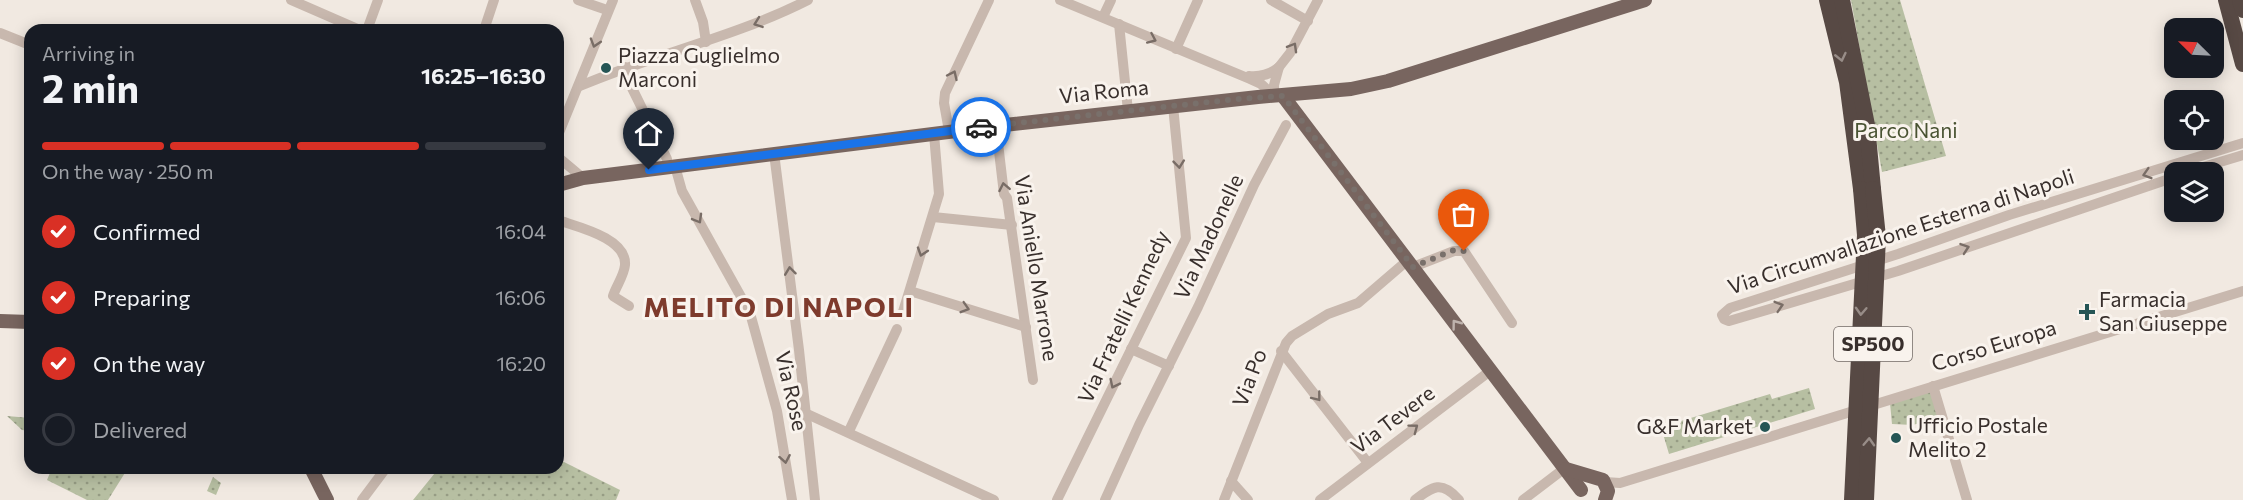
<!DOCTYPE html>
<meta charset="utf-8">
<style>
body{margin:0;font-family:Commissioner,sans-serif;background:#242831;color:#f1f3f6;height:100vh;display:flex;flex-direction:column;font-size:22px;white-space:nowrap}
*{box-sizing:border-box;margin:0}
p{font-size:20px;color:#9ea1a6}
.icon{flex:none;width:33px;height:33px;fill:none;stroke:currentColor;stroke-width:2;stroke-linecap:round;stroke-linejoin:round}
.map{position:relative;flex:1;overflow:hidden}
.side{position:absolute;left:24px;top:24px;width:540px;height:450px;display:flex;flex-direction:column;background:#171b24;border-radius:18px;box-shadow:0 3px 15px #0003}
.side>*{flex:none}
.needle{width:39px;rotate:294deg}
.buttons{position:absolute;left:2164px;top:18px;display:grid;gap:12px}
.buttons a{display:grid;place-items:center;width:60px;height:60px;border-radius:12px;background:#171b24;box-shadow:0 3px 15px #0003;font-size:30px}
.pin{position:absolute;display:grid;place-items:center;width:51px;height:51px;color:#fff;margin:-62px -26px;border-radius:50% 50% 50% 0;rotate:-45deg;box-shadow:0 0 6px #0007}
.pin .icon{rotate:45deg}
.courier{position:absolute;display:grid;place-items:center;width:60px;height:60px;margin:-30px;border:4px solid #1a73e8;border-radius:50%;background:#fff;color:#222;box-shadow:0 2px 8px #0007}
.headline em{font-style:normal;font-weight:700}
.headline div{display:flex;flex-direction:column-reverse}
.headline{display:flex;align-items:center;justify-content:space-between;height:102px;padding:0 18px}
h1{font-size:39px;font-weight:700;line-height:45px}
.bar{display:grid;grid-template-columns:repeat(4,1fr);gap:9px 6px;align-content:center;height:72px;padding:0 18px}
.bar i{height:8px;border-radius:4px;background:#363941}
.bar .selected{background:#d93025}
.bar p{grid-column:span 4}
ol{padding:0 18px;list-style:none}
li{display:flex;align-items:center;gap:18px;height:66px}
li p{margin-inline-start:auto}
li .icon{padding:6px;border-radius:50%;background:#d93025;color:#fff;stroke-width:4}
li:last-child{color:#9ea1a6}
li i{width:33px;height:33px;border:3px solid #363941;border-radius:50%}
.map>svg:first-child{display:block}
.grass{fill:url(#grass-dots)}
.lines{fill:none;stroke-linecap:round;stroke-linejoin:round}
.minor{stroke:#c8b8ae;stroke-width:10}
.major{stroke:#78655f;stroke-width:14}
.highway{stroke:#574944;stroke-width:16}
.highway-bridge{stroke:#574944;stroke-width:16}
.oneway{stroke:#796d66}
.oneway2{stroke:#988d88}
.oneway3{stroke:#bfb3ad}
.done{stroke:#79706b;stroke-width:6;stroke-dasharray:0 10.8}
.route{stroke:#1a73e8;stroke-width:8}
.poi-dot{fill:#255555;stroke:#f9f3ed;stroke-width:2}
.labels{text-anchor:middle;stroke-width:6;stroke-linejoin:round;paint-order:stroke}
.shield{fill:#f9f3ed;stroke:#726a66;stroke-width:1.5}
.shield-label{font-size:20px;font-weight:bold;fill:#382f2c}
.poi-label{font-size:21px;fill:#382f2c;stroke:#f9f3ed;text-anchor:start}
.street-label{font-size:21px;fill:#382f2c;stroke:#f9f3ed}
.park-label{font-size:21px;fill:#495332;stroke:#f9f3ed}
.district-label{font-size:27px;font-weight:bold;letter-spacing:1.5px;fill:#7e3b2d;stroke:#f9f3ed}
</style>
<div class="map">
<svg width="2243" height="500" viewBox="0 0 2243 500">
<defs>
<pattern id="grass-dots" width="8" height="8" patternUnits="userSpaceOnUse" patternTransform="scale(1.5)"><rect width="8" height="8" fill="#b7bfa2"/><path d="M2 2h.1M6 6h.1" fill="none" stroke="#969c84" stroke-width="1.8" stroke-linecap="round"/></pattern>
</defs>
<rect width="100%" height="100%" fill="#f1e9e1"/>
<!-- grass -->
<g class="grass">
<polygon points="1851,0 1900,0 1946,156 1882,172"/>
<polygon points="1809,388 1815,409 1669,454 1661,427 1770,394 1772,399"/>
<polygon points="1931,390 1939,417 1913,425 1892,424 1890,403"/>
<polygon points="7,416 30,418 30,431 22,430"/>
<polygon points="558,459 620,490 616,500 413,500 439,468 558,468"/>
<polygon points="52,468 128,468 108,500 87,500 47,480"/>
<polygon points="213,477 221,483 216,495 207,491"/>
</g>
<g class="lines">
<!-- minor -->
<g class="minor">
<polyline points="291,0 360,30"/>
<polyline points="578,0 607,10"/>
<polyline points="695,0 703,22 706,42"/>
<polyline points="1060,0 1250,79 1261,84 1274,96"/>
<polyline points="1271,0 1308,21"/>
<polyline points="1103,17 1111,0"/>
<polyline points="1119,24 1128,111"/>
<polyline points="367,30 378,0"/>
<polyline points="484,30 494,0"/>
<polyline points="0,33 30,45"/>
<polyline points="1176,49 1198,0"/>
<polyline points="625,67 632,88 667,159"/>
<path d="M1249 76C1261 77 1270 75 1279 67"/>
<path d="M580 86C655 54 735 37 808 0"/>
<polyline points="1274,96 1274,85 1279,67 1290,53 1318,0"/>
<polyline points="996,126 1004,194 1007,198 1033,380"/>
<polyline points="949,131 944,103 945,93 989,0"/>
<polyline points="558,135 613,0"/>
<polyline points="774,153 799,350 815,500"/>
<polyline points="558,157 583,178"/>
<polyline points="675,166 682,191 750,313 777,411 792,500"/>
<polyline points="2187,172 2243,155"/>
<polyline points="2175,177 1898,271 1729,321 1724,319 1722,315 1730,308 1898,254 2009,215 2243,143"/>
<polyline points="933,217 1012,225"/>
<path d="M558 220C578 227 627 238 625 265 624 276 616 286 613 296L629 306"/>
<polyline points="1413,267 1454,251 1464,251 1512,323"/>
<polyline points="910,291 1026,327"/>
<polyline points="902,315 939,194 934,134"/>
<polyline points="1131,349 1169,366"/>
<polyline points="1281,351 1368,463"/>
<polyline points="1933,386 1967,500"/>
<polyline points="805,413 994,500"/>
<polyline points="849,431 897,329"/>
<polyline points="1231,481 1248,500"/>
<polyline points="1605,482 1620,483 2243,291"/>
<polyline points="362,500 386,468"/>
<polyline points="1057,500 1186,238 1173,106"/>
<polyline points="1105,500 1139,425 1198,307 1254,185 1286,125"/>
<polyline points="1224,500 1286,343 1292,336 1328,314 1358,303 1408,260"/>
<polyline points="1320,500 1490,371"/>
<path d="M1415 500C1433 486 1442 480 1459 500"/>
<polyline points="1523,500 1565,468"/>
</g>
<!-- major -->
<g class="major">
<polyline points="1283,96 1581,490"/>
<polyline points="558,185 583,178 996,126 1258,97 1351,89 1388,81 1645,0"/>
<polyline points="0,321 30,322"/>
<polyline points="311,468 327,500"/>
<polyline points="1566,469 1603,480 1608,491 1605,500"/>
</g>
<!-- highway -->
<g class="highway">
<polyline points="1827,0 1847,82 1861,189"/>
<polyline points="1842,0 1867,125 1873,189"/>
<polyline points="2226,0 2243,64"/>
<polyline points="2240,0 2243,10"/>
</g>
<!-- highway-bridge -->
<g class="highway-bridge">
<polyline points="1852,500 1865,235 1861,189"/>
<polyline points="1866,500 1878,237 1873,189"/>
</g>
</g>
<!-- one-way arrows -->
<defs><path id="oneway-chevron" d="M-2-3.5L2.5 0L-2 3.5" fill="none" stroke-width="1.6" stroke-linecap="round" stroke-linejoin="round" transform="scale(1.5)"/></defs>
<g class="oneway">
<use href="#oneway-chevron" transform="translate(758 23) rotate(160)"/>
<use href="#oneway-chevron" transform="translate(1152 39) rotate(24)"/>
<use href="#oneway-chevron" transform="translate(595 43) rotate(107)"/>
<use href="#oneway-chevron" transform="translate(1293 47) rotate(-60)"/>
<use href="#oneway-chevron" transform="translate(953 75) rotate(-65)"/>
<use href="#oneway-chevron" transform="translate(1179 164) rotate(84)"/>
<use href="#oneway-chevron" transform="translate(2147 174) rotate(163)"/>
<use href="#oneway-chevron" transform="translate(1004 187) rotate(-101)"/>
<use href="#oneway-chevron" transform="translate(698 219) rotate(60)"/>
<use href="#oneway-chevron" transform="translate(1965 248) rotate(-19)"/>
<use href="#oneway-chevron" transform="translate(922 252) rotate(108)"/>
<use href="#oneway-chevron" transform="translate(790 271) rotate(-97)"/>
<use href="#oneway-chevron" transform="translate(1779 306) rotate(-17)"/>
<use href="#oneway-chevron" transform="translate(965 308) rotate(17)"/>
<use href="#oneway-chevron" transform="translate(1114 384) rotate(116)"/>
<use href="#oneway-chevron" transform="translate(1317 397) rotate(52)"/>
<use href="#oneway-chevron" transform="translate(1414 428) rotate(-37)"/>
<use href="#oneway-chevron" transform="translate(785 459) rotate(80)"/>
</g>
<g class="oneway2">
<use href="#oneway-chevron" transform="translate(1841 57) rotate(77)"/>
<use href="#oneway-chevron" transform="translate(1861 311) rotate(93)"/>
<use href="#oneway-chevron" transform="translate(1869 442) rotate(-87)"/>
</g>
<use class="oneway3" href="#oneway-chevron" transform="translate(1456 324) rotate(-127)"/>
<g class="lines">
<!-- done -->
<polyline class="done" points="981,127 1237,99 1283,96 1413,267 1454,250 1464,251"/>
<!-- route -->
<polyline class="route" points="649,170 981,127"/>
</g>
<!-- markers -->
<g class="poi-dot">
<circle cx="606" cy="68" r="6"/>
<path d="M2084 303h6v6h6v6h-6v6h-6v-6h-6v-6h6z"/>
<circle cx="1765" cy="427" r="6"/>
<circle cx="1896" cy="438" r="6"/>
</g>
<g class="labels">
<!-- shield labels -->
<rect class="shield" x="1834" y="327" width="78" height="34" rx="4.5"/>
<g class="shield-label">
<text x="1873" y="351">SP500</text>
</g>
<!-- poi labels -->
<g class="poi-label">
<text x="618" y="63">Piazza Guglielmo<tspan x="618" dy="24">Marconi</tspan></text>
<text x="2099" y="307">Farmacia<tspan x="2099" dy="24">San Giuseppe</tspan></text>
<text x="1908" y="433">Ufficio Postale<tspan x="1908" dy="24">Melito 2</tspan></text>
<text x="1753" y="434" text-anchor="end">G&amp;F Market</text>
</g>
<!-- street labels -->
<g class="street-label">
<text transform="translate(1104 92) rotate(-6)" y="7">Via Roma</text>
<text transform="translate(1901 232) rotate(-18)" y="7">Via Circumvallazione Esterna di Napoli</text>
<text transform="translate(1209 237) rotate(-65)" y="7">Via Madonelle</text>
<text transform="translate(1036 268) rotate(81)" y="7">Via Aniello Marrone</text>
<text transform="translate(1124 317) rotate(-65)" y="7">Via Fratelli Kennedy</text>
<text transform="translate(1994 346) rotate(-17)" y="7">Corso Europa</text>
<text transform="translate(1250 378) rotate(-69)" y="7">Via Po</text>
<text transform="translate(791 391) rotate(77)" y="7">Via Rose</text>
<text transform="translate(1393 420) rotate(-37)" y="7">Via Tevere</text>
</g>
<!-- park labels -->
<g class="park-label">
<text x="1906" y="138">Parco Nani</text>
</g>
<!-- district labels -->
<g class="district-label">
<text x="779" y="317">MELITO DI NAPOLI</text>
</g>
</g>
</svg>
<div class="buttons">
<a><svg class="needle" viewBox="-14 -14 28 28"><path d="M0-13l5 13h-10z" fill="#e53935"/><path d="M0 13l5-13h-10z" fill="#9ea1a6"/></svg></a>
<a><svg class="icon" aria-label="locate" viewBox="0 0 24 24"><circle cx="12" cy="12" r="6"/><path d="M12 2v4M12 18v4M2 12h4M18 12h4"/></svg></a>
<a><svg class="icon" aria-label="layers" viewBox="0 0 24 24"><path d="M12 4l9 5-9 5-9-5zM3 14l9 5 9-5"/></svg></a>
</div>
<div class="pin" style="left:1464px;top:251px;background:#ea580c"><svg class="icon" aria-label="bag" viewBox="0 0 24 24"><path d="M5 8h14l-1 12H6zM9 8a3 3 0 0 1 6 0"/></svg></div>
<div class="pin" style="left:649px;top:170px;background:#1f2937"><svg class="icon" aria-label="home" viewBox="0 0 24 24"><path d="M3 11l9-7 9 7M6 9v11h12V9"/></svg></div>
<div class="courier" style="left:981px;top:127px"><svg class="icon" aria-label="car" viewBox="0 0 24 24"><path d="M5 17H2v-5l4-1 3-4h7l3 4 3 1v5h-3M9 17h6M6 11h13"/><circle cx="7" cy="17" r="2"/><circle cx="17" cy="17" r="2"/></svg></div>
<section class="side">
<div class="headline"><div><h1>2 min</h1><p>Arriving in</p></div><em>16:25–16:30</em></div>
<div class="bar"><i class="selected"></i><i class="selected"></i><i class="selected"></i><i></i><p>On the way · 250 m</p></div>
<ol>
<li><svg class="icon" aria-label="check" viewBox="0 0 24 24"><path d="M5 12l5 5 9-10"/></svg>Confirmed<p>16:04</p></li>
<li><svg class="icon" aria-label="check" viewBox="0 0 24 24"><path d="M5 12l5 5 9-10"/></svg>Preparing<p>16:06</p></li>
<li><svg class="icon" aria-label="check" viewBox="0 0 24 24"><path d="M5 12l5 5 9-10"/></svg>On the way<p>16:20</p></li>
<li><i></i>Delivered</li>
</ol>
</section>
</div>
